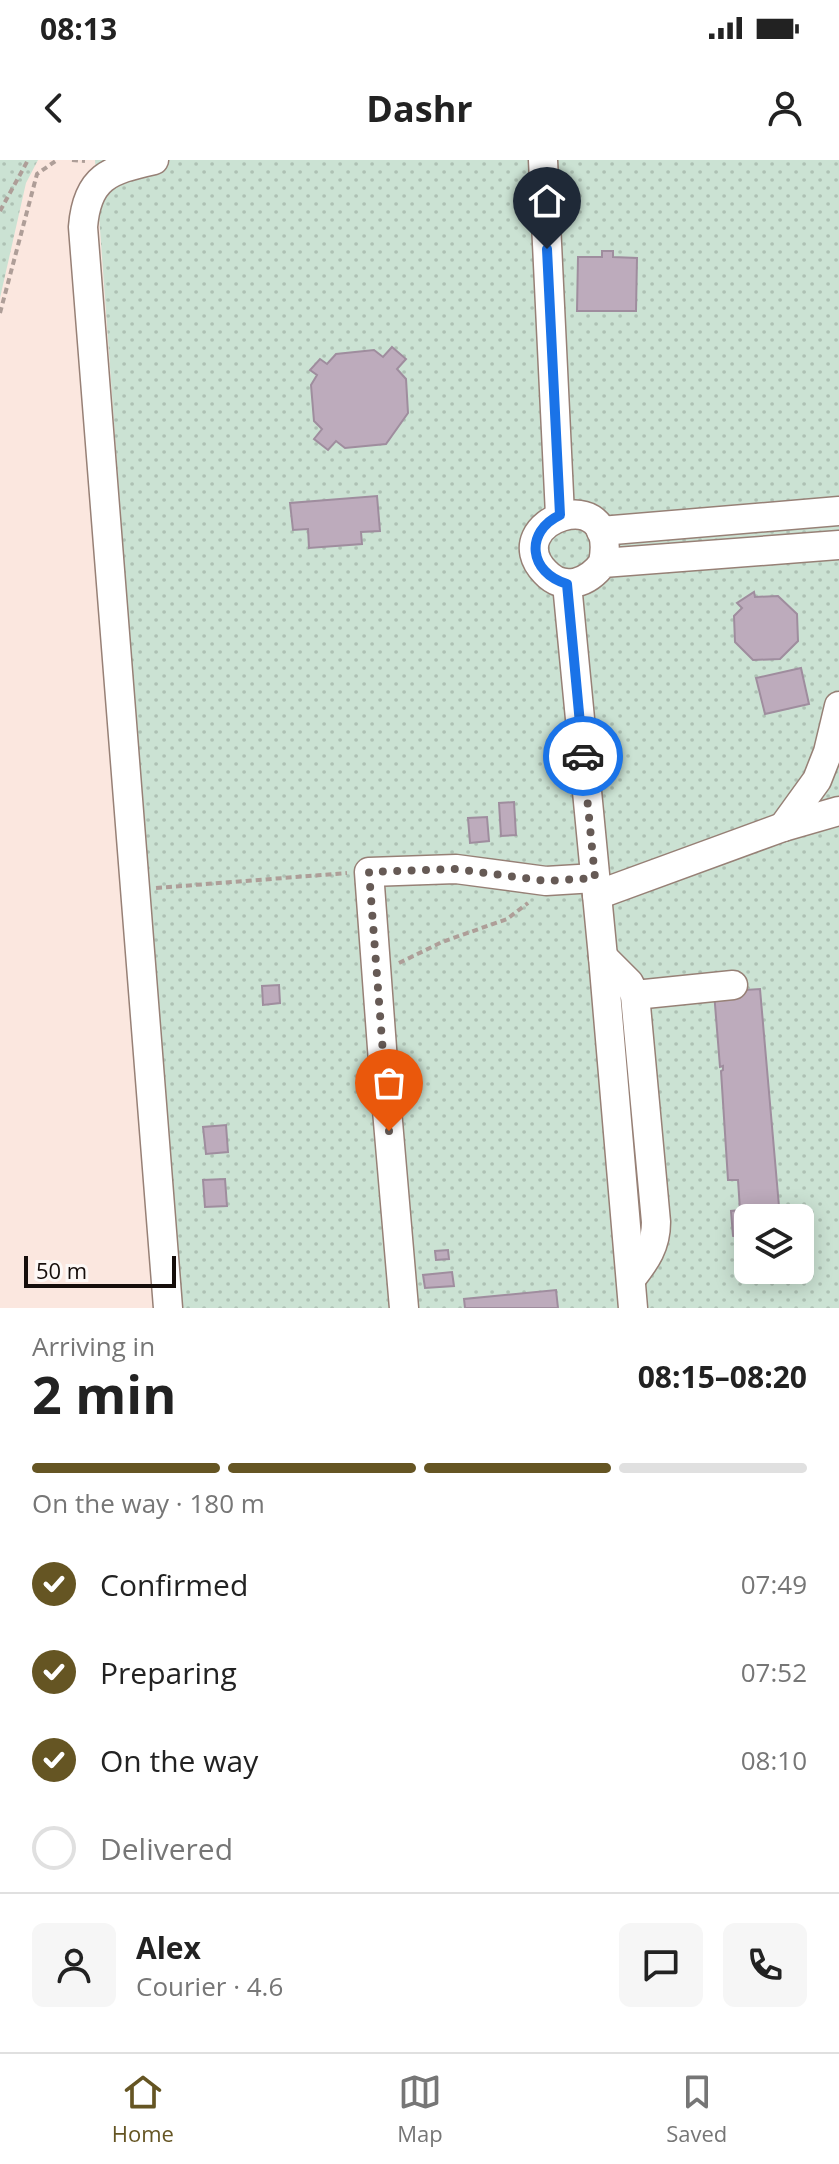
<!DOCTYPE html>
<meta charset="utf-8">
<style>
body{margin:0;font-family:"Open Sans",sans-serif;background:#f6f6f6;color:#222;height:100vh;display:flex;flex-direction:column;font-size:30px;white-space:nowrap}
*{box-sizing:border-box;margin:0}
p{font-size:26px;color:#767676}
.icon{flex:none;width:44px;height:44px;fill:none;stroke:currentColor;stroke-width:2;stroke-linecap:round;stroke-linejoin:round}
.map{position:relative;height:1148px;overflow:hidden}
.details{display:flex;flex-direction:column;background:#fff;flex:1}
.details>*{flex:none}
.buttons{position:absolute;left:734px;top:1044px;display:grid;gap:16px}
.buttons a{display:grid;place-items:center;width:80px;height:80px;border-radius:12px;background:#fff;box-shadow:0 4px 20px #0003;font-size:40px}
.scale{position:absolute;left:24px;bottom:20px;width:152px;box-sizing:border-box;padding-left:8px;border:4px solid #160e0b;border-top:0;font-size:22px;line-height:28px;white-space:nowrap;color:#160e0b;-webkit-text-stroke:6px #fdf8f6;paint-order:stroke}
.pin{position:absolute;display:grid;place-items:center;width:68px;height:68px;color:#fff;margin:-82px -34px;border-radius:50% 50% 50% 0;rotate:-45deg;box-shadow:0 0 8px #0007}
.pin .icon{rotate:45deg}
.courier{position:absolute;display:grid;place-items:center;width:80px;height:80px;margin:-40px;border:6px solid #1a73e8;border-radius:50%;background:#fff;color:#222;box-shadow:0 2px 10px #0007}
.summary em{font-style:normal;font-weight:700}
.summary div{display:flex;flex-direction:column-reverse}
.summary{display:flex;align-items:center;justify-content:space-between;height:136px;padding:0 32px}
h1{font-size:52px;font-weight:700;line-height:60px}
.bar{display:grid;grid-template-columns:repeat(4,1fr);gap:12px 8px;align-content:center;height:96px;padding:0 32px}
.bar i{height:10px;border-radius:6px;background:#e0e0e0}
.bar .active{background:#655523}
.bar p{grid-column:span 4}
.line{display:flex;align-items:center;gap:20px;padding:0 32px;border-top:2px solid #e0e0e0}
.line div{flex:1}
.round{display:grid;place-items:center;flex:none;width:84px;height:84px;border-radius:12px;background:#f6f6f6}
ol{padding:0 32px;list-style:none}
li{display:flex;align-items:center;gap:24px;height:88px}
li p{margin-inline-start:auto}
li .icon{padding:8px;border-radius:50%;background:#655523;color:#fff;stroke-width:4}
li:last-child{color:#767676}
li i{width:44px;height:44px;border:4px solid #e0e0e0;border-radius:50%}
.status{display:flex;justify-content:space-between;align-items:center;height:56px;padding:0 40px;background:#fff;direction:ltr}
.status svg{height:22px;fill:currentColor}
header{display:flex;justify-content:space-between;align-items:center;height:104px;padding:0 32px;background:#fff;font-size:36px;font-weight:700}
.menu{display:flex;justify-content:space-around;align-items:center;height:112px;border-top:2px solid #e0e0e0;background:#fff;font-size:22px;color:#767676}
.menu a{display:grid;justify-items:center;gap:4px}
.menu .active{color:#655523}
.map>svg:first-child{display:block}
.park{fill:url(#park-dots);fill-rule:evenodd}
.building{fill:#bdabbc;stroke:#9f8d9e;stroke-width:2}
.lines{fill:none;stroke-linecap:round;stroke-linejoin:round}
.minor-casing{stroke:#978076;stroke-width:31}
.path{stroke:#ae9e98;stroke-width:4;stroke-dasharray:6 4;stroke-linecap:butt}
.minor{stroke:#fff;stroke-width:28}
.done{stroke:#665a55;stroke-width:8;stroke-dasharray:0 14.4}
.route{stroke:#1a73e8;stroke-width:10}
</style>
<div class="status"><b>08:13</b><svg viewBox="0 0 49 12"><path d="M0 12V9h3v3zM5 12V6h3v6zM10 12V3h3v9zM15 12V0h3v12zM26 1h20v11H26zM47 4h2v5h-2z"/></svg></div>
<header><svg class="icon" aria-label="back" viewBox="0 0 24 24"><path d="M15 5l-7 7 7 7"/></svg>Dashr<svg class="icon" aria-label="person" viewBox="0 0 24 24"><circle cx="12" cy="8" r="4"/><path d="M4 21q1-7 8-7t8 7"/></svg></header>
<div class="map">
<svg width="839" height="1148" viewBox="0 0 839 1148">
<defs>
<pattern id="park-dots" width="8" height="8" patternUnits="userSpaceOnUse" patternTransform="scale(2)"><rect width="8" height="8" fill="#cbe2d3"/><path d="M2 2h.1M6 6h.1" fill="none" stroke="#aec1b4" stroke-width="1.8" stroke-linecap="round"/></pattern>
</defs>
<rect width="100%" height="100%" fill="#fbe7df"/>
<!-- park -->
<g class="park">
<polygon points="0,0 38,0 26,23 0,138"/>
<path d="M95 0H839V1148H178ZM748 1058H800V1110H748Z"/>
</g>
<!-- building -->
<g class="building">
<polygon points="602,91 613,91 613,97 637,98 636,151 577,151 578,97 602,97"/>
<polygon points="392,187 406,199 397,209 406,219 408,253 386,284 345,288 336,281 328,290 314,279 322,269 314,261 311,225 317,215 310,210 320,199 327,204 336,194 374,190 383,197"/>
<polygon points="377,336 380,371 361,372 362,384 309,388 308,369 293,370 290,343"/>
<polygon points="754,432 755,437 778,436 797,454 798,481 780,499 753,500 735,482 734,456 742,448 737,443"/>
<polygon points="801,508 809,544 765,554 756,518"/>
<polygon points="514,642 516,675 501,676 499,643"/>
<polygon points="487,657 489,681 470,683 468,658"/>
<polygon points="279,825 280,843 263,845 262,826"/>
<polygon points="760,829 780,1058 748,1058 748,1077 743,1078 733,1076 731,1051 740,1050 738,1020 728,1020 721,911 723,910 723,906 720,907 714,832"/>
<polygon points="226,965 228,992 206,994 203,967"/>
<polygon points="225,1019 227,1046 205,1047 203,1020"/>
<polygon points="748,1084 748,1095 742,1096 741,1085"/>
<polygon points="448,1090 449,1099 436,1100 435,1091"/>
<polygon points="452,1112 454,1126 425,1128 423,1115"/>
<polygon points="556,1130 558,1148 465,1148 464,1139"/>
</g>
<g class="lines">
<!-- minor casing -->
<g class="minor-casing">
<g id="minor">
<path d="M154 0C109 10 87 17 83 67L168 1148"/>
<polyline points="543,0 560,355"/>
<polyline points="601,371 839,351"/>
<path d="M603 403C620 317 497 362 545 412 564 433 589 422 603 403L839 385"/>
<polyline points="567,424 603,797 633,1148"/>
<polyline points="783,667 817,620 828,592 839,546"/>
<polyline points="597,735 783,667 839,651"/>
<path d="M603 797 629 823 635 835 656 1062C656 1086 646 1100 631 1119"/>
<polyline points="635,835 733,825"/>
<polyline points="404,1148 384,915 369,712 456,709 546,721 595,718"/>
</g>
</g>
<!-- path -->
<g class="path">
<polyline points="72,0 85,1"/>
<polyline points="0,51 28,0"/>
<polyline points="0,153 37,14 57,0"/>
<polyline points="156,728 347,713"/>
<polyline points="399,803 442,782 507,759 528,743"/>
</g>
<!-- minor -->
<use href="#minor" class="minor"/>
</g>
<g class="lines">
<!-- done -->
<polyline class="done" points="389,971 369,712 456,709 546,721 595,718 583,596"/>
<!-- route -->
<path class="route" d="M547 89 560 355C524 372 529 413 567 424L583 596"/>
</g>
</svg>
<div class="buttons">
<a><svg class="icon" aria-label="layers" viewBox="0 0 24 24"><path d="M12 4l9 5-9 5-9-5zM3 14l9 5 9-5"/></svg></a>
</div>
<div class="scale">50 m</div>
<div class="pin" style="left:389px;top:971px;background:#ea580c"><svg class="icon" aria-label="bag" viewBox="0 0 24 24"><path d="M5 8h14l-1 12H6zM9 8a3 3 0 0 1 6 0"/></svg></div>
<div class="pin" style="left:547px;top:89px;background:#1f2937"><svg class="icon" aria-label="home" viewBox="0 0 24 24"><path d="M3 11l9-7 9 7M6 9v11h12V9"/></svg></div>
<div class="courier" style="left:583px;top:596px"><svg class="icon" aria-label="car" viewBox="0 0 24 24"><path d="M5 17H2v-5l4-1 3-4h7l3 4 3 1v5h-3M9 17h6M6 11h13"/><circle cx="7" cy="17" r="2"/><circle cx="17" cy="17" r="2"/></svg></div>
</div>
<section class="details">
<div class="summary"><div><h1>2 min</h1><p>Arriving in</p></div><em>08:15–08:20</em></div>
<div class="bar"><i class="active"></i><i class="active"></i><i class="active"></i><i></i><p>On the way · 180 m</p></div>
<ol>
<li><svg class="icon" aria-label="check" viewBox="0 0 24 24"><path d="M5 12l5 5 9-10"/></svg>Confirmed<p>07:49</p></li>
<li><svg class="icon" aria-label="check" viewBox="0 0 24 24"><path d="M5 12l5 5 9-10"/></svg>Preparing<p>07:52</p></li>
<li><svg class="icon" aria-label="check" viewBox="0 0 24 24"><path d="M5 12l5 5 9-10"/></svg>On the way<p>08:10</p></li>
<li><i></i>Delivered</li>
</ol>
<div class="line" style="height:144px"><a class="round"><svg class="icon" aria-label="person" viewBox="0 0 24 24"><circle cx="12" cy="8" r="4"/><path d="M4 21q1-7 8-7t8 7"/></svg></a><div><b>Alex</b><p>Courier · 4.6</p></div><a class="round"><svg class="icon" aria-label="chat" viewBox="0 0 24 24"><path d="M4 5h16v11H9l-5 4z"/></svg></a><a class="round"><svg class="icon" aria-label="phone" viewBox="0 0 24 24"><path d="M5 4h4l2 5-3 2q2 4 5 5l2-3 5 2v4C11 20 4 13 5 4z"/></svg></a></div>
</section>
<nav class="menu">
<a class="active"><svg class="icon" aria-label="home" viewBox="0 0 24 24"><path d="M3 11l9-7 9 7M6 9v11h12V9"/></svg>Home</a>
<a><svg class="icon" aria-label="map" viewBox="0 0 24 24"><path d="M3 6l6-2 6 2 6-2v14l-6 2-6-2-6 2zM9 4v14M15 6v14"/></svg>Map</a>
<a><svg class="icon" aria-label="saved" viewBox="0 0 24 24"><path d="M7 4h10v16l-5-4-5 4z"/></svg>Saved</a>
</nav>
